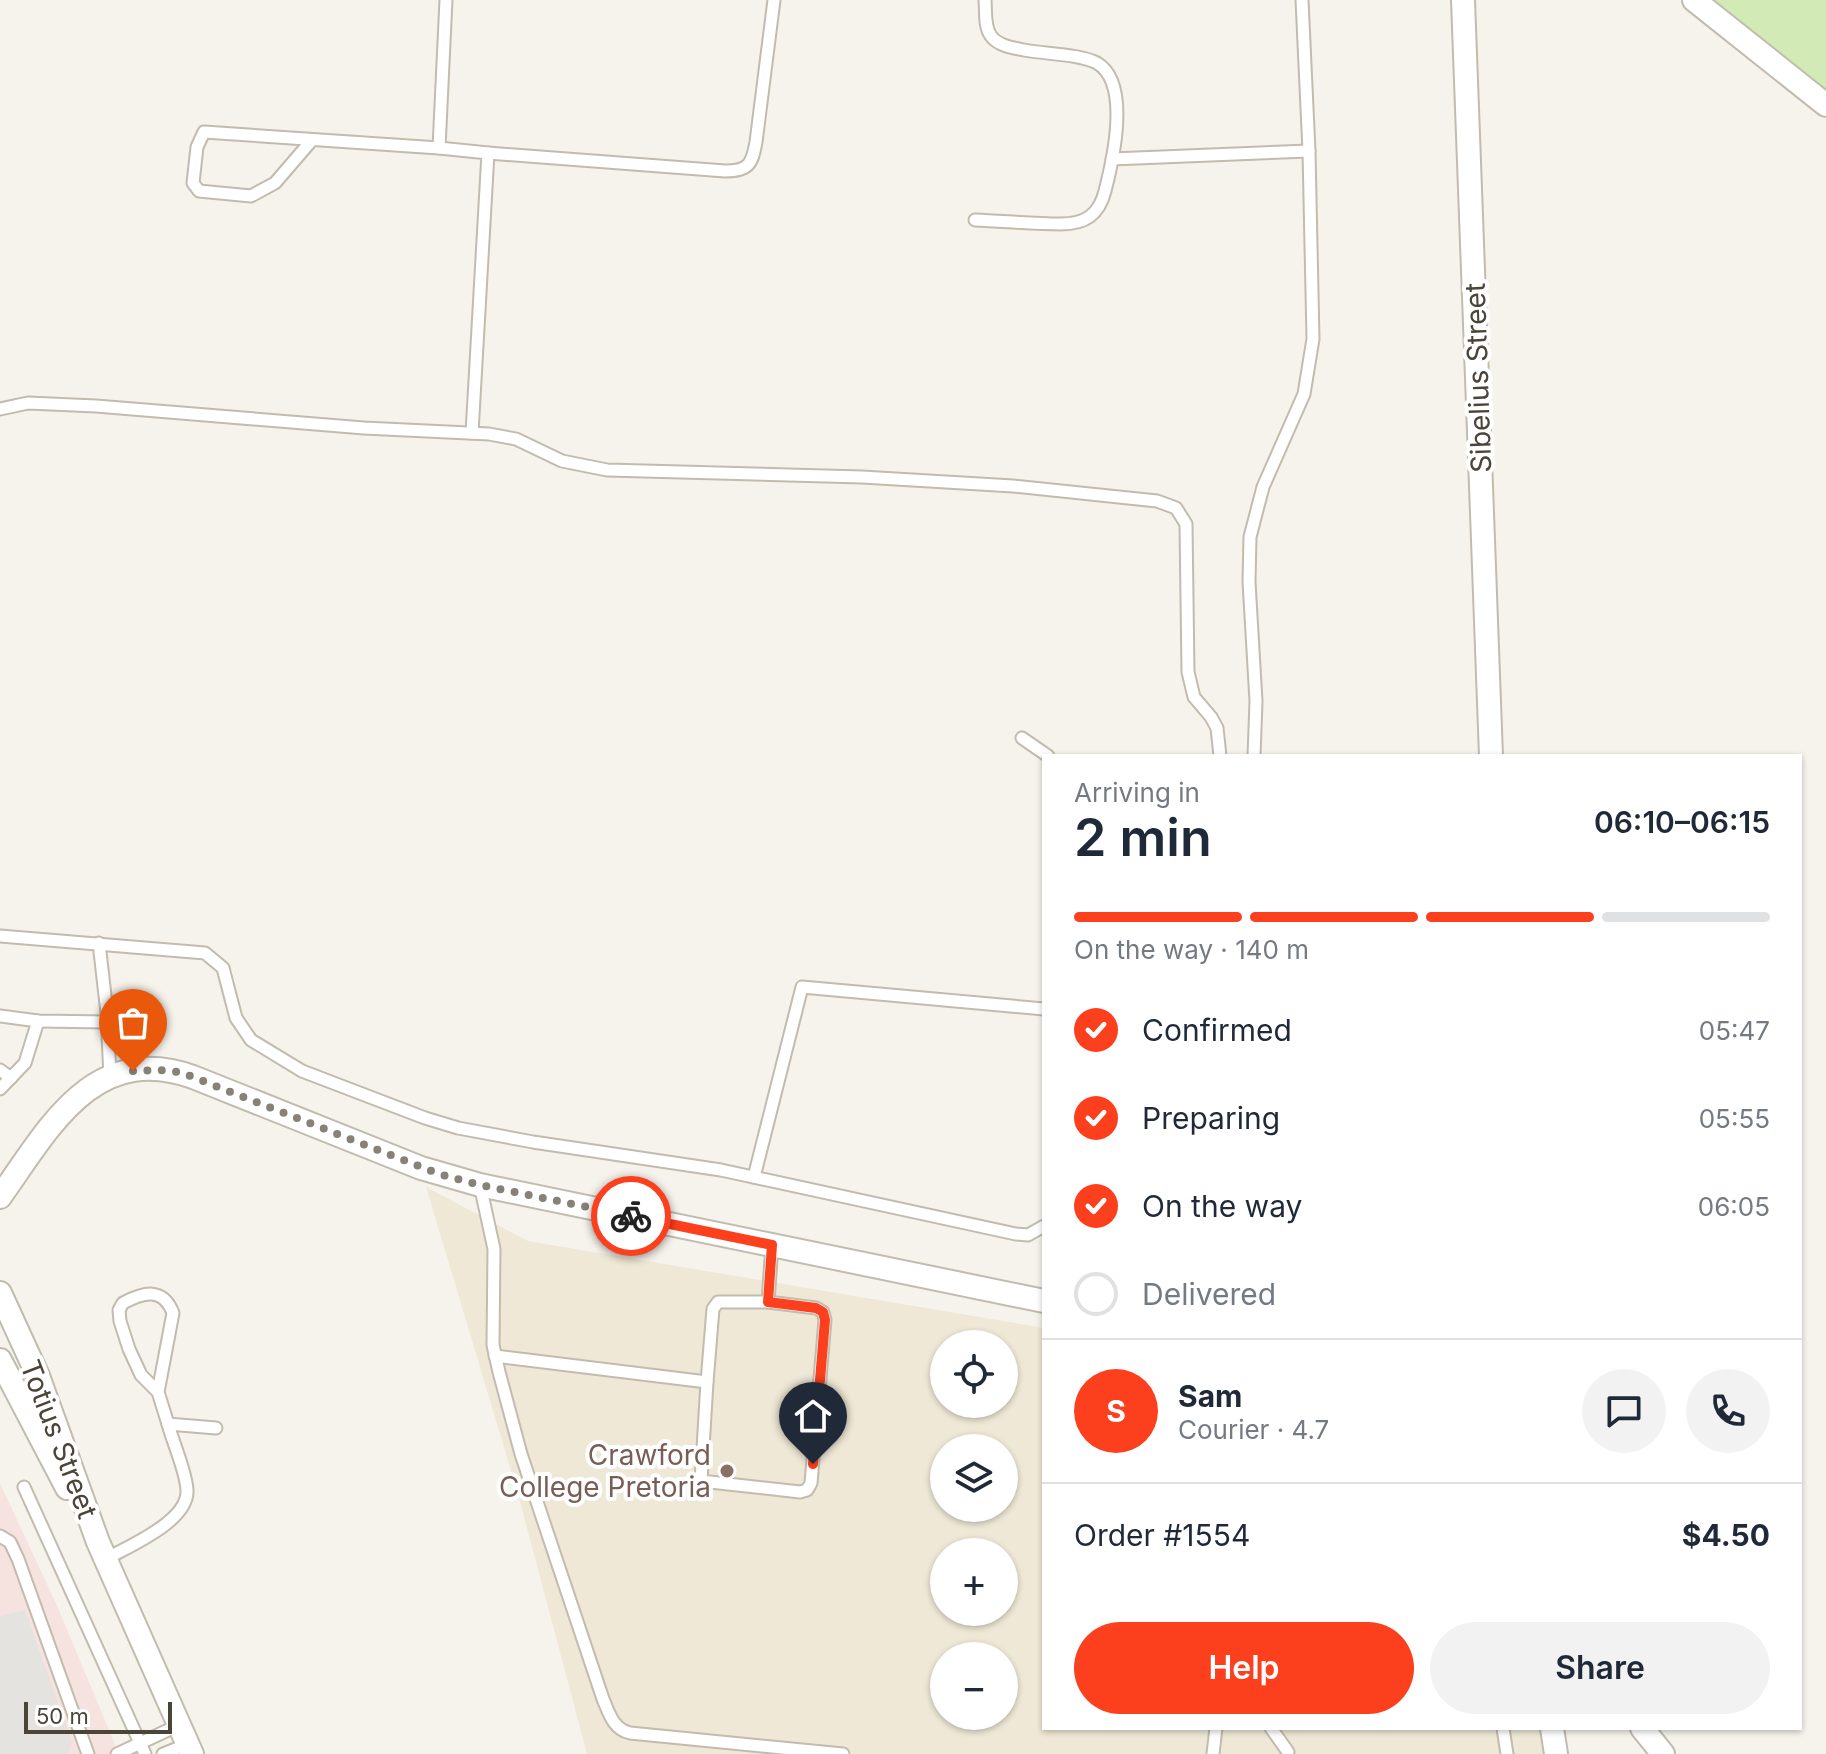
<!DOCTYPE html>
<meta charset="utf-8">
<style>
body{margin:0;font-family:Inter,sans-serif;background:#f2f2f3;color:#1f2937;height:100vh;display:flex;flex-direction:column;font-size:30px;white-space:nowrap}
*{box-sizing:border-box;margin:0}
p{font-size:26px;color:#747a83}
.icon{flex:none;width:44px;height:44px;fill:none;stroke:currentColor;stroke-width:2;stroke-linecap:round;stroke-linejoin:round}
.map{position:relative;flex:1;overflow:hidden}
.panel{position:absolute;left:1042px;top:754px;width:760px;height:976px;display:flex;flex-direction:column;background:#fff;border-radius:0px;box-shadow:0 2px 6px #0004}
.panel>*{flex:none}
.tools{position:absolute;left:930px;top:1330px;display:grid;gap:16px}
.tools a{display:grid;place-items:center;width:88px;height:88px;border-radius:50%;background:#fff;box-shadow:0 2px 6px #0004;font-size:40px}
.scale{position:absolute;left:24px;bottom:20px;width:148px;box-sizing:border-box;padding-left:8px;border:4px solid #4b4439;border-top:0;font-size:22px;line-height:28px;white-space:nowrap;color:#4b4439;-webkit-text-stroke:6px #fff;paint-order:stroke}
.pin{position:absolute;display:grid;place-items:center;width:68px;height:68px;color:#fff;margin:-82px -34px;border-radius:50% 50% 50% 0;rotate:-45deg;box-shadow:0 0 8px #0007}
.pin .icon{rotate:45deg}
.courier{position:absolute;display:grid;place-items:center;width:80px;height:80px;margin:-40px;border:6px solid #fc3f1d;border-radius:50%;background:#fff;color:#222;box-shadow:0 2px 10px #0007}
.head em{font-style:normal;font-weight:600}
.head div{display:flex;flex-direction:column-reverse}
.head{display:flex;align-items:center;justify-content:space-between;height:136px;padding:0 32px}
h1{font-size:52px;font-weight:600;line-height:60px}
.bar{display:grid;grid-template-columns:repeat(4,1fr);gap:12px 8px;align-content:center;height:96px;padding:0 32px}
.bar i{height:10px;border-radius:6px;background:#e0e1e3}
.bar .active{background:#fc3f1d}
.bar p{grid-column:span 4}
.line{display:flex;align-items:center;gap:20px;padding:0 32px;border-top:2px solid #e0e1e3}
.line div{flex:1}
.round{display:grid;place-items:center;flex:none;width:84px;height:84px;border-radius:42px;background:#f2f2f3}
ol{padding:0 32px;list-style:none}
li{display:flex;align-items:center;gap:24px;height:88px}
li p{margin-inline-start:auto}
li .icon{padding:8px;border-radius:50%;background:#fc3f1d;color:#fff;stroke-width:4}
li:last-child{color:#747a83}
li i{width:44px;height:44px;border:4px solid #e0e1e3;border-radius:50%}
.action{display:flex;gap:16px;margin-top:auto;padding:16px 32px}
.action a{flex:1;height:92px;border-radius:48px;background:#fc3f1d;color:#fff;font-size:32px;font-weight:600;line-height:92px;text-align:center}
.action a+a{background:#f2f2f3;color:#1f2937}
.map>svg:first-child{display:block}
.education{fill:#efe8d6;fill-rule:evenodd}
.medical{fill:#f6e3e0}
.green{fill:#d2eab5}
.parking{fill:#e5e3e0}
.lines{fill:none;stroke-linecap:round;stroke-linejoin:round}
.lane-casing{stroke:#c2bbae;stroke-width:15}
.street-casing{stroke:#c2bbae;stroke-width:26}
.lane{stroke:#fff;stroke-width:11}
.street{stroke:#fff;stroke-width:22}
.done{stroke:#878178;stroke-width:8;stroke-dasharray:0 14.4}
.route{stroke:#fc3f1d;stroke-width:10}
.education-dot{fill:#8d6e63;stroke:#fff;stroke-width:3}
.labels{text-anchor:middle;stroke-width:8;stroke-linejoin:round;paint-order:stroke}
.street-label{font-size:28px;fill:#4b4439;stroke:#fff}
.education-label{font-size:28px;fill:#785e54;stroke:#fff;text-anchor:end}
</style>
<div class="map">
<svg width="1826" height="1754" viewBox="0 0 1826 1754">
<rect width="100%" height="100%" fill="#f6f3ec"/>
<!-- education -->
<path class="education" d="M426 1187 528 1241 1044 1328V1728H1560L1564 1754H587L518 1494ZM944 1344H1004V1404H944ZM944 1448H1004V1508H944ZM944 1552H1004V1612H944ZM944 1656H1004V1716H944Z"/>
<!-- medical -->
<polygon class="medical" points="0,1483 58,1608 119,1754 0,1754"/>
<!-- green -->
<polygon class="green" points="1703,0 1826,0 1826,99"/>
<!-- parking -->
<polygon class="parking" points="25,1610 72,1742 68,1754 0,1754 0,1616"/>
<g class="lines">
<!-- lane casing -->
<g class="lane-casing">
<g id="lane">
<polyline points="312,140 275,183 251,196 199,191 193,183 197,147 204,132 439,148 488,153 472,433"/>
<polyline points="439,148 446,0"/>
<path d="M488 153 725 171C749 171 752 164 756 142L774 0"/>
<polyline points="1112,159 1309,151"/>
<path d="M975 220C1003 221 1032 224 1061 224 1085 224 1099 215 1105 191 1113 160 1131 83 1097 63 1080 54 1045 54 1024 50 1014 48 998 46 991 36 984 27 986 11 985 0"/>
<polyline points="0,409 28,403 96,406 364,428 489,434 516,439 562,461 607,470 862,477 1013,486 1157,501 1176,508 1186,524 1188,672 1194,697 1211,717 1217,728 1220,756"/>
<polyline points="1022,738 1048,756"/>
<polyline points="1254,756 1256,701 1249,582 1250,537 1263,487 1304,394 1313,339 1309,151 1302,0"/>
<polyline points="0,936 205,953 223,968 236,1018 251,1040 302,1071 425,1118 458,1128 533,1142 721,1170 1016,1234 1028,1235 1044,1226"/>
<polyline points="99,943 107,1013 110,1077"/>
<polyline points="0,1016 38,1021 108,1022"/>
<polyline points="0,1070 11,1078"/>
<polyline points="0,1089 25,1063 38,1021"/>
<polyline points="754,1177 802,987 1044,1009"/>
<path d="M480 1185 494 1249 493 1345 499 1372 521 1454 603 1699C609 1713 613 1729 630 1733L843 1754"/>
<polyline points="495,1356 707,1382 701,1481 800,1492 807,1490 811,1483 825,1320 823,1312 816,1308 768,1302 772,1245"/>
<polyline points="707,1382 713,1309 718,1302 768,1302"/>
<path d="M158 1392 173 1313C163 1287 144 1292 123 1303L119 1310 120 1321 129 1349 141 1375 158 1392 168 1424"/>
<polyline points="24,1487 145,1754"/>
<polyline points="0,1536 10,1542 18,1559 88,1754"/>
<path d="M106 1559C129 1546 189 1521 187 1490 186 1471 173 1443 168 1424L216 1428"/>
<polyline points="1271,1728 1288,1752"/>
<polyline points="1503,1728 1507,1754"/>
<polyline points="117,1754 179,1725"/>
<polyline points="163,1754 188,1744"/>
<polyline points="1213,1754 1216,1728"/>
</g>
</g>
<!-- street casing -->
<g class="street-casing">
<g id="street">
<polyline points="1463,0 1491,756"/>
<polyline points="1694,0 1826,105"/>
<path d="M0 1197C48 1130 93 1041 193 1077L421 1168 480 1185 1044 1301"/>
<polyline points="0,1293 38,1376 98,1542 192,1754"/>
<polyline points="0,1360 67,1488"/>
<polyline points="1552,1728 1556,1754"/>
<polyline points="1642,1728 1663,1754"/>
</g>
</g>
<!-- lane -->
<use href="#lane" class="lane"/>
<!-- street -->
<use href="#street" class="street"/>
</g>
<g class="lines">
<!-- done -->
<polyline class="done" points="133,1071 159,1070 180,1072 439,1174 480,1185 631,1216"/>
<!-- route -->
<polyline class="route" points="631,1216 772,1245 768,1302 816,1308 823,1312 825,1320 813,1464"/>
</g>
<!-- markers -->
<circle class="education-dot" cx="727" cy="1471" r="8"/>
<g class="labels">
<!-- street labels -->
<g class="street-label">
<text transform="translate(1478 378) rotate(-92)" y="10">Sibelius Street</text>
<text transform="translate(59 1439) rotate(69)" y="10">Totius Street</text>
</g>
<!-- education labels -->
<g class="education-label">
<text x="711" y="1465">Crawford<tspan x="711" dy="32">College Pretoria</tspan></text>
</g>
</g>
</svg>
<div class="tools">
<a><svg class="icon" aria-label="locate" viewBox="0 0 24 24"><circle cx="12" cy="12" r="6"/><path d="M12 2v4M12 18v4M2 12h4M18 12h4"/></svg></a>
<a><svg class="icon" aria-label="layers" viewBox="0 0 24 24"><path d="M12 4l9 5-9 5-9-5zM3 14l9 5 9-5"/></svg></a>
<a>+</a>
<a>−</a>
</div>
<div class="scale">50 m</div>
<div class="pin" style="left:133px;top:1071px;background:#ea580c"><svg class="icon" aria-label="bag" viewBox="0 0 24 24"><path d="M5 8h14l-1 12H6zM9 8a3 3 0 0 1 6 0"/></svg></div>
<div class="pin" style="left:813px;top:1464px;background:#1f2937"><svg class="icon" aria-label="home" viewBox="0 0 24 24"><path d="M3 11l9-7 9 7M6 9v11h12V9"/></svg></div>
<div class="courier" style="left:631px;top:1216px"><svg class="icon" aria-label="bike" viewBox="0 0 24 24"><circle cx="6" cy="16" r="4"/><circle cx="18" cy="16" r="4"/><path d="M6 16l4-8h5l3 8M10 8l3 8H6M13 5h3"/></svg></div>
<section class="panel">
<div class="head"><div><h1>2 min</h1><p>Arriving in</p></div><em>06:10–06:15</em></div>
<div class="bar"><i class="active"></i><i class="active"></i><i class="active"></i><i></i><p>On the way · 140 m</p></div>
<ol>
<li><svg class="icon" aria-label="check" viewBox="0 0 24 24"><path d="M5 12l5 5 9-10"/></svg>Confirmed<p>05:47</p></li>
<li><svg class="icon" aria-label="check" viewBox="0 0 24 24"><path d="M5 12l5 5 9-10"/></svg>Preparing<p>05:55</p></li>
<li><svg class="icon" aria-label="check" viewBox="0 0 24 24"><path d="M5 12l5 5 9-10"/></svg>On the way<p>06:05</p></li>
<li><i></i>Delivered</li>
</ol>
<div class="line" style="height:144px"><b class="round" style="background:#fc3f1d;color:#fff">S</b><div><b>Sam</b><p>Courier · 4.7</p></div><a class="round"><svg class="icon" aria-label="chat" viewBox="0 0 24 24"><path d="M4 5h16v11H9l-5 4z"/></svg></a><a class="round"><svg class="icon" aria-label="phone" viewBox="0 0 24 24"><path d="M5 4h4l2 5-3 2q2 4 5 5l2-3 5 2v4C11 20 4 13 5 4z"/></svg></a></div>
<div class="line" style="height:104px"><div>Order #1554</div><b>$4.50</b></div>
<div class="action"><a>Help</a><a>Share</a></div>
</section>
</div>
